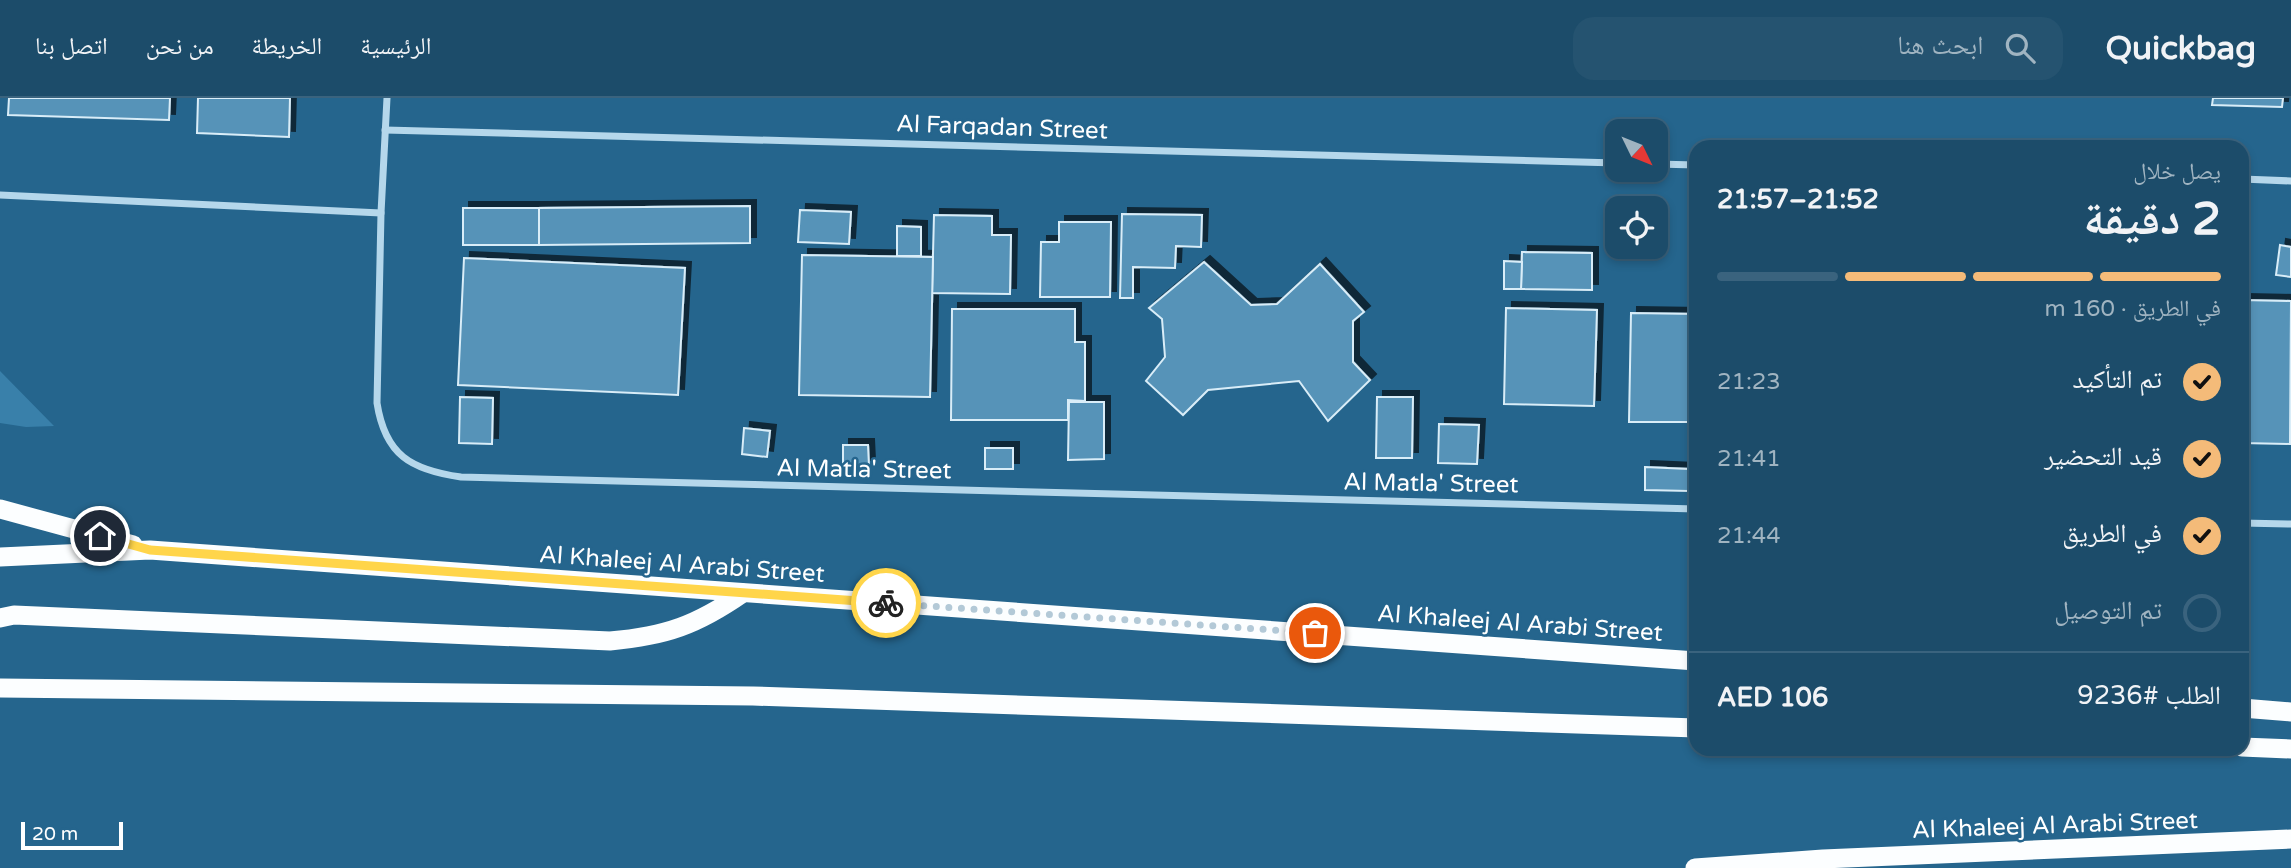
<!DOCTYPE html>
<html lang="ar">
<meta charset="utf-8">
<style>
body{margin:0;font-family:"Varela Round","Noto Naskh Arabic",sans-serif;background:#255370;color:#f1f3f6;direction:rtl;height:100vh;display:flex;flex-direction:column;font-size:26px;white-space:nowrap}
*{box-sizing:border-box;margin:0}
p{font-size:23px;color:#a0b4c1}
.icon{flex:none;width:38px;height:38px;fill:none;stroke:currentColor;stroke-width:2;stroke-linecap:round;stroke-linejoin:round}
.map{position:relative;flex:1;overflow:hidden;direction:ltr}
.panel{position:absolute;left:1689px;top:42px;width:560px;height:616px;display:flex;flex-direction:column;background:#1c4c6a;border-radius:21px;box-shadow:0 4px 10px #0003,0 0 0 2px #3a637e;direction:rtl}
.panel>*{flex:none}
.needle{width:46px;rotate:133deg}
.buttons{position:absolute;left:1605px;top:21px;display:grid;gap:14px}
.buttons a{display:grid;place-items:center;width:63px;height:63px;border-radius:14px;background:#1c4c6a;box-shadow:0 4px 10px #0003,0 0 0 2px #3a637e;font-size:35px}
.scale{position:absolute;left:21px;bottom:18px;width:102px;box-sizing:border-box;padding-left:7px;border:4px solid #fff;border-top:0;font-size:19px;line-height:24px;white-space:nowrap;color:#fff;-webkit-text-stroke:5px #25658d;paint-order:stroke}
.pin{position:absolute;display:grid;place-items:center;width:60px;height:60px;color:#fff;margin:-30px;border:4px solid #fff;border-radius:50%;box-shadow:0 2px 7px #0007}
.courier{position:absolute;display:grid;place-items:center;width:70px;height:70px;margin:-35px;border:5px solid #ffd54a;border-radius:50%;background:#fff;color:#222;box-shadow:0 2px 9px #0007}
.summary em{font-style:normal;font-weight:700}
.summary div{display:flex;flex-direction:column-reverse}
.summary{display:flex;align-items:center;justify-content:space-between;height:119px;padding:0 28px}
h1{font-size:46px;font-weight:700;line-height:52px}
.bar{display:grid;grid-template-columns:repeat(4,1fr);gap:10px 7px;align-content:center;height:84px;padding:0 28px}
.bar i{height:9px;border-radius:5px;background:#3a637e}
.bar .selected{background:#f4bb79}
.bar p{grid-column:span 4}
.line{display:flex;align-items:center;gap:18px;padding:0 28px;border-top:2px solid #3a637e}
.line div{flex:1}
ol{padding:0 28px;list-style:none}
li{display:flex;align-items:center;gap:21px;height:77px}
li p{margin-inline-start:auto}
li .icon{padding:7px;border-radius:50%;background:#f4bb79;color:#111;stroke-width:4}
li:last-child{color:#a0b4c1}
li i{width:38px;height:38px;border:4px solid #3a637e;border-radius:50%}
header{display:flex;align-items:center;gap:42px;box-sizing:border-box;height:98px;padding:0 35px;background:#1c4c6a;border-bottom:2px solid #3a637e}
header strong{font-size:33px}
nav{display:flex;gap:38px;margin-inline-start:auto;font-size:24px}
.search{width:490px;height:63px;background:#255370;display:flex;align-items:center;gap:18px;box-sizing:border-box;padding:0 24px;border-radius:21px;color:#a0b4c1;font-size:26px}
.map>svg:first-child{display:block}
.green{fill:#3980aa}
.building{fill:#5693b8;stroke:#d9edf8;stroke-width:2;filter:url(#shadow)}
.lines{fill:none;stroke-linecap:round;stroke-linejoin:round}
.minor{stroke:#b5d7eb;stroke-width:7}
.trunk{stroke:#fcfeff;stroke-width:19}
.done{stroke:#b3c9d7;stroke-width:7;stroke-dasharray:0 12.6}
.route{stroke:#ffd54a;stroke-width:9}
.labels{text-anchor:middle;stroke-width:5;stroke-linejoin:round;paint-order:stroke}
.street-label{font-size:24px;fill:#fff;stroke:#25658d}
</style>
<header>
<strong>Quickbag</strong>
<div class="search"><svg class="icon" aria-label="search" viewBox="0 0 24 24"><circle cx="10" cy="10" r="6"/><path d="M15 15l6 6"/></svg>ابحث هنا</div>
<nav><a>الرئيسية</a><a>الخريطة</a><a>من نحن</a><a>اتصل بنا</a></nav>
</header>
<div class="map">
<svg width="2291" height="770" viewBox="0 0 2291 770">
<defs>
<filter id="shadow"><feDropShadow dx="6" dy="-6" stdDeviation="0" flood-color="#0009"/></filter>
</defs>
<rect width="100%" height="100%" fill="#25658d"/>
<!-- green -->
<polygon class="green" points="0,273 54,328 26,329 0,325"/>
<!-- building -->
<g class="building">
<polygon points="9,0 170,0 169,22 8,17"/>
<polygon points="198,0 290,0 289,39 197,35"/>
<polygon points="2213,0 2283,0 2282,9 2212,7"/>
<polygon points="750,108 750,145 539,147 539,110"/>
<rect x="463" y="110" width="76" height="37"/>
<polygon points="800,112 851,114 849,146 798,144"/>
<polygon points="1122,116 1202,117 1201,149 1176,148 1175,170 1133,169 1133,200 1120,200"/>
<polygon points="934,117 992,118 992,137 1011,137 1010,196 932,195"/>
<polygon points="1059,124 1111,124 1110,199 1040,199 1041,144 1059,144"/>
<polygon points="897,128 921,129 921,158 897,158"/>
<polygon points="2280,147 2291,149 2291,179 2276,177"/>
<polygon points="1522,154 1592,155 1592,192 1521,191"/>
<polygon points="802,157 933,159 930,299 799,297"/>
<polygon points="464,160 685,170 678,297 458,287"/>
<polygon points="1504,163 1522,164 1521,191 1504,191"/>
<polygon points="1204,164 1251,207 1277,206 1320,166 1364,214 1353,223 1353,264 1370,282 1328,323 1299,283 1208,292 1183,317 1146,283 1165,259 1162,221 1149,210"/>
<polygon points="2242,202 2291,203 2290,346 2242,345"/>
<polygon points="1506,210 1597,212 1594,308 1504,306"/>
<polygon points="952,211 1075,211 1075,244 1085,244 1085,303 1068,302 1068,322 951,322"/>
<polygon points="1631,215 1696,216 1696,324 1629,324"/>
<polygon points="460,299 493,300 492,346 459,345"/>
<polygon points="1377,299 1413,299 1412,360 1376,360"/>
<polygon points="1069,304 1104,304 1104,361 1068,362"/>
<polygon points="1439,326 1479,327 1477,366 1438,365"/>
<polygon points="744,330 770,333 767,359 742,356"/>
<polygon points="843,347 868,347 869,368 843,368"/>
<rect x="985" y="350" width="28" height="21"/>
<polygon points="1645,369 1689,371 1689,393 1645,392"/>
</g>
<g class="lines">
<!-- minor -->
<g class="minor">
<path d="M387 0 381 115 377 305C385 357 411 372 461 379L1696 411"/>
<polyline points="385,32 1617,65"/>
<polyline points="1656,66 1696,67"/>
<polyline points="2242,81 2291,83"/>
<polyline points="0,97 381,115"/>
<polyline points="2242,425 2291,426"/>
</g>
<!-- trunk -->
<g class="trunk">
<polyline points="0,411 133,447"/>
<polyline points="0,459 150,452 1696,563"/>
<path d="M0 520 14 517 610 543C666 538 697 527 743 495"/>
<polyline points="0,590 753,598 1696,630"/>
<polyline points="2242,610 2291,614"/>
<polyline points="2242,649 2291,651"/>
<polyline points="1695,770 1823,761 2291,741"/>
</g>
</g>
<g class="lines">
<!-- done -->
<polyline class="done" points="886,505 1315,535"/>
<!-- route -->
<polyline class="route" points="100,438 150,452 886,505"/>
</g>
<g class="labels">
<!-- street labels -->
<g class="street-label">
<text transform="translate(1002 29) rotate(2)" y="8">Al Farqadan Street</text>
<text transform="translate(864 371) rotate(1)" y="8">Al Matla' Street</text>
<text transform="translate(1431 385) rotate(1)" y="8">Al Matla' Street</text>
<text transform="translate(682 466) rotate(4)" y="8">Al Khaleej Al Arabi Street</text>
<text transform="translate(1520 525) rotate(4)" y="8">Al Khaleej Al Arabi Street</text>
<text transform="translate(2055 727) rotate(-2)" y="8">Al Khaleej Al Arabi Street</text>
</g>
</g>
</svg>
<div class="buttons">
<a><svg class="needle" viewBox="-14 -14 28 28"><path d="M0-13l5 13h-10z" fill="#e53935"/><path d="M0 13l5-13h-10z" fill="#a0b4c1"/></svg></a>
<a><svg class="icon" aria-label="locate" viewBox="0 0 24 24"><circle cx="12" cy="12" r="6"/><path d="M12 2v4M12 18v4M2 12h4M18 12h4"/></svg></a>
</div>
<div class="scale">20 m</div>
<div class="pin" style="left:1315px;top:535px;background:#ea580c"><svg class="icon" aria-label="bag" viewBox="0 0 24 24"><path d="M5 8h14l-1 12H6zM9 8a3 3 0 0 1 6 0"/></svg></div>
<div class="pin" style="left:100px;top:438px;background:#1f2937"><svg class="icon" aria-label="home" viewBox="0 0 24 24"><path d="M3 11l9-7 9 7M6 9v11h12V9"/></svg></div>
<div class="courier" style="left:886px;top:505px"><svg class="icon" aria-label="bike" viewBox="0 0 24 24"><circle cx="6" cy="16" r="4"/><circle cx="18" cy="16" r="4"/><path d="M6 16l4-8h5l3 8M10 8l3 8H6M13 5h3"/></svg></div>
<section class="panel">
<div class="summary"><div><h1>2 دقيقة</h1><p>يصل خلال</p></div><em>21:52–21:57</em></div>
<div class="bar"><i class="selected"></i><i class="selected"></i><i class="selected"></i><i></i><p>في الطريق · 160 m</p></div>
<ol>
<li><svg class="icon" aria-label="check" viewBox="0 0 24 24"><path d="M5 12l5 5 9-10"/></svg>تم التأكيد<p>21:23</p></li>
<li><svg class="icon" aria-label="check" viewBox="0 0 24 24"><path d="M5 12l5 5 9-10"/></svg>قيد التحضير<p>21:41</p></li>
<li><svg class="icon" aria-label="check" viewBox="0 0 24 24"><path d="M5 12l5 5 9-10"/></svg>في الطريق<p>21:44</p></li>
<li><i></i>تم التوصيل</li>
</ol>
<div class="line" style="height:91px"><div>الطلب #9236</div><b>AED 106</b></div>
</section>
</div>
